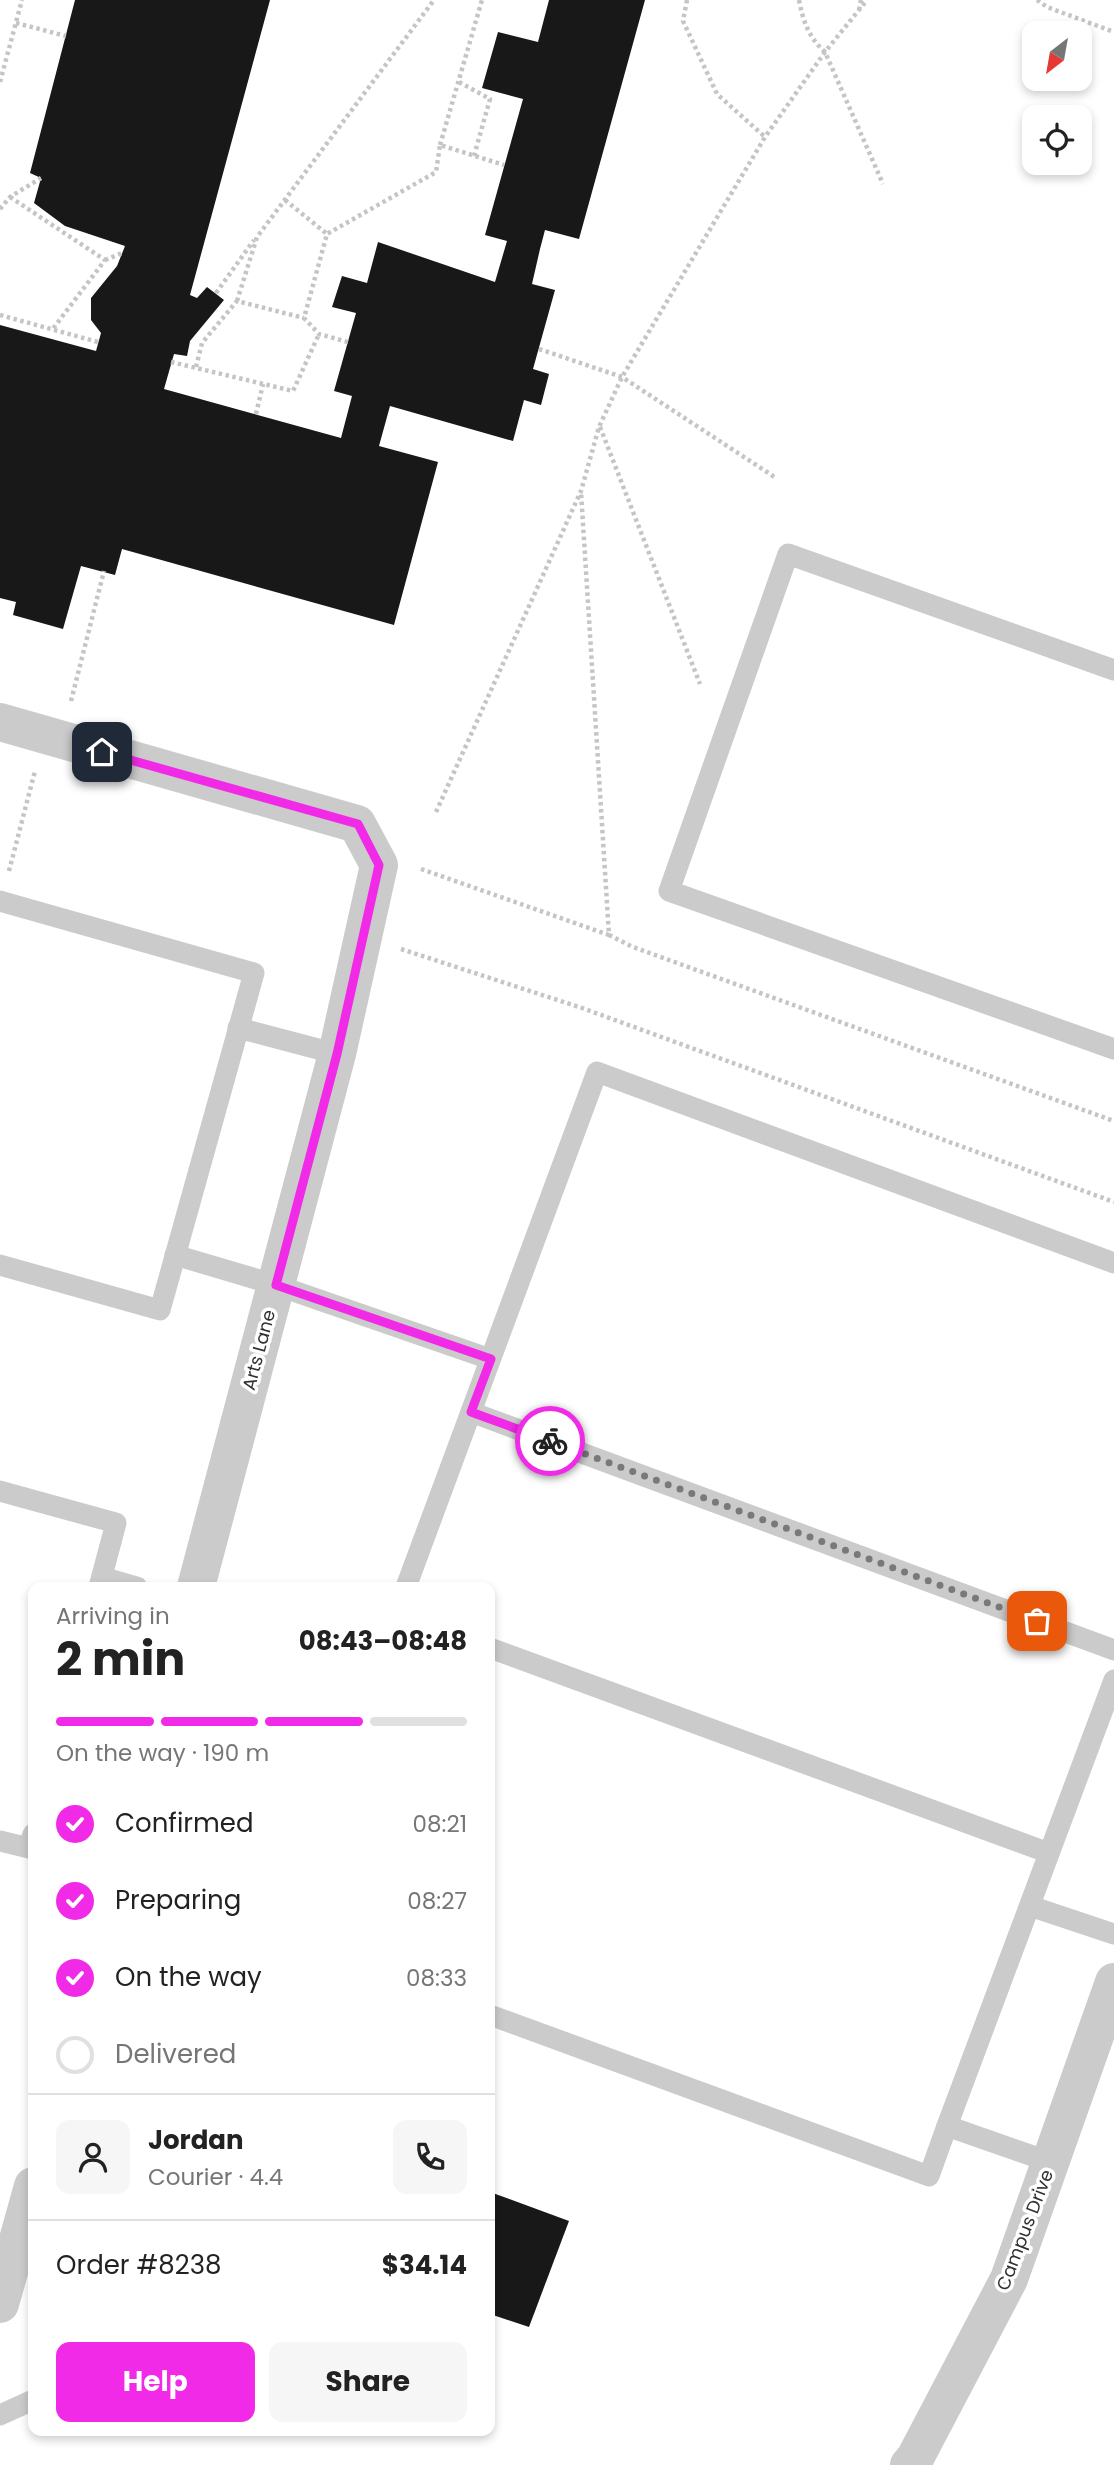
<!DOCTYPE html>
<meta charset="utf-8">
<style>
body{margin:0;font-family:Poppins,sans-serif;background:#f6f6f6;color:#222;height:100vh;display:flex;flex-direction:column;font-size:26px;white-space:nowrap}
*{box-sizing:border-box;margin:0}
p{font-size:23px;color:#767676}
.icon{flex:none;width:38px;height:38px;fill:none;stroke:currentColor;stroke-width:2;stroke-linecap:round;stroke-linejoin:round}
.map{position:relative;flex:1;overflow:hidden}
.panel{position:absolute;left:28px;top:1582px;width:467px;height:854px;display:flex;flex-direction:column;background:#fff;border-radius:14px;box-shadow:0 4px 10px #0003}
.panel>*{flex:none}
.needle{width:46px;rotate:211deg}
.tools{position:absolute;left:1022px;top:21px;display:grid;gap:14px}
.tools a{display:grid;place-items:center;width:70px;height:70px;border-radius:14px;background:#fff;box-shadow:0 4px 10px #0003;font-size:35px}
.pin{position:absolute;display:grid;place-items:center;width:60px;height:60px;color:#fff;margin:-30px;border-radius:14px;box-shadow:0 4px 10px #0006}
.courier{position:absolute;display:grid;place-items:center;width:70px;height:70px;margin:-35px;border:5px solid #f12ae7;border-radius:50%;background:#fff;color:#222;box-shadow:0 2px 9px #0007}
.summary em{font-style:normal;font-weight:700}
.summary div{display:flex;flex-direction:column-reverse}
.summary{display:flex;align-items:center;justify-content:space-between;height:119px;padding:0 28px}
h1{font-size:46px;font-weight:700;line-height:52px}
.bar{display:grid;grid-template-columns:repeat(4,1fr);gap:10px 7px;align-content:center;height:84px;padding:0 28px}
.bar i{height:9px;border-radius:5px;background:#e0e0e0}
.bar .on{background:#f12ae7}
.bar p{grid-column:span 4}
.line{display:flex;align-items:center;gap:18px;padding:0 28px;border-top:2px solid #e0e0e0}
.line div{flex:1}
.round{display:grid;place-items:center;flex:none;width:74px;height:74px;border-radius:14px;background:#f6f6f6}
ol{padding:0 28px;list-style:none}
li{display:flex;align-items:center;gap:21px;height:77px}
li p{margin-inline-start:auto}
li .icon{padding:7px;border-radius:50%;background:#f12ae7;color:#fff;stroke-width:4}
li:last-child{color:#767676}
li i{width:38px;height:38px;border:4px solid #e0e0e0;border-radius:50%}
.cta{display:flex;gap:14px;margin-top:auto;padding:14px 28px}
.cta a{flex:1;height:80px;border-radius:14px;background:#f12ae7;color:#fff;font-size:28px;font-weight:700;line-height:80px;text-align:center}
.cta a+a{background:#f6f6f6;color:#222}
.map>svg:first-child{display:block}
.building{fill:#181818}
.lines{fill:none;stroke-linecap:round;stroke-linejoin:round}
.path{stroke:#c5c5c5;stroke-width:4.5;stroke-dasharray:3.5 3.5;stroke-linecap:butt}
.service{stroke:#cbcbcb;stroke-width:21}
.minor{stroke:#cbcbcb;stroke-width:38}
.done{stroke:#797979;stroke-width:7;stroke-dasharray:0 12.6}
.route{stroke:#f12ae7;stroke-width:9}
.labels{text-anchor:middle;stroke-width:7;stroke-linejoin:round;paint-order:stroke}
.street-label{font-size:18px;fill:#313131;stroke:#fff}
</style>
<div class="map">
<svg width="1114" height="2465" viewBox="0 0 1114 2465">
<rect width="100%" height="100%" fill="#fff"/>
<!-- building -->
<g class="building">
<polygon points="75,0 270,0 190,295 197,298 207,287 224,300 190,341 187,356 174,354 164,389 341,438 352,396 334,391 356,313 332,307 342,276 367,283 378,242 495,282 507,241 485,235 523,99 482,88 498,32 538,42 549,0 645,0 579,239 545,230 540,249 532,284 555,290 533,369 549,374 541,405 524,400 513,441 390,406 379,446 438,462 394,625 122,549 115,575 81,566 63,629 13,615 16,602 0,598 0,325 96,351 101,333 91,320 91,298 117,266 125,246 65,226 34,203 41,178 30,173"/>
<polygon points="490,2192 569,2221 529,2327 490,2314"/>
</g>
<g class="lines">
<!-- path -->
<g class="path">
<polyline points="687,0 683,21 717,94 765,137"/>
<path d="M799 0C803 21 809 38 825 52L883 184"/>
<polyline points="1037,0 1047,7 1114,32"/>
<polyline points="859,10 861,0"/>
<polyline points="16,23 66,36"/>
<polyline points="0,82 22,0"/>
<polyline points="459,82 490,99 474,156"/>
<polyline points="440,145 482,0"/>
<polyline points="10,197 105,260 52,330"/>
<polyline points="285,200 327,234"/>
<polyline points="0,209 10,197 41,178"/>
<polyline points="105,260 122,253"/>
<polyline points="216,293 254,240"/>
<polyline points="237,301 257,237 434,0"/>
<polyline points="0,315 98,342"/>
<polyline points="348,342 319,334 304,318 327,234 436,172 440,145 504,165"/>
<polyline points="539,349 622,377 776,478"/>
<polyline points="171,362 293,391 319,334"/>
<polyline points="196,367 202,343 237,301 304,318"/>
<polyline points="256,414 263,384"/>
<polyline points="600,427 700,684"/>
<polyline points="71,701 104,571"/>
<polyline points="436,812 581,491 599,427 622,377 765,137 825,52 867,0"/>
<polyline points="421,869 609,935 581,492"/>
<polyline points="9,871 35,771"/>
<polyline points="609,935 633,947 1114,1121"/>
<polyline points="401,949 582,1008 1114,1202"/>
</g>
<!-- service -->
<g class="service">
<polyline points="1114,670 788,554 669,891 1114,1049"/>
<polyline points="0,901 254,973 160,1310 0,1265"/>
<polyline points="238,1028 337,1054"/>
<polyline points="175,1255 276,1285 490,1359"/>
<polyline points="471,1412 1114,1650"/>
<polyline points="0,1491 116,1523 99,1587"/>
<polyline points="102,1577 137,1587"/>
<polyline points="406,1587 597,1072 1114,1263"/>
<polyline points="490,1648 1049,1853"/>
<polyline points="0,1841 29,1848 33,1834"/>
<polyline points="1030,1906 1114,1934"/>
<polyline points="490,2015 929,2176 947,2126 1050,2162"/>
<polyline points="947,2126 1114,1680"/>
<polyline points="0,2415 33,2400"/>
</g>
<!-- minor -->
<g class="minor">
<polyline points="0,722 357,824 379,865 337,1054 196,1587"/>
<polyline points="0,2304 33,2186"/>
<polyline points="909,2465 915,2458 1009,2279 1114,1982"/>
</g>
</g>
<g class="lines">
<!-- done -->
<polyline class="done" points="550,1441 1037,1621"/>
<!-- route -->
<polyline class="route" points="102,752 358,824 379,865 337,1054 276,1285 491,1359 471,1412 550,1441"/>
</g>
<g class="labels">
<!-- street labels -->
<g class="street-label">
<text transform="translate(259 1350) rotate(-75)" y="6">Arts Lane</text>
<text transform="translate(1025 2230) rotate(-69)" y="6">Campus Drive</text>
</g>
</g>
</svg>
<div class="tools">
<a><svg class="needle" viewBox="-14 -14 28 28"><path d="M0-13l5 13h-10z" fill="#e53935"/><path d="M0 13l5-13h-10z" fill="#767676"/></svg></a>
<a><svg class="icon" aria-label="locate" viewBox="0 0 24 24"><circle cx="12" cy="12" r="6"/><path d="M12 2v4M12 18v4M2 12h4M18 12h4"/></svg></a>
</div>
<div class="pin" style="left:1037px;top:1621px;background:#ea580c"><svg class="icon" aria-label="bag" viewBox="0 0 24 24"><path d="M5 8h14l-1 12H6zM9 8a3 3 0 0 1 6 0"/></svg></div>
<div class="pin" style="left:102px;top:752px;background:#1f2937"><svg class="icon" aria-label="home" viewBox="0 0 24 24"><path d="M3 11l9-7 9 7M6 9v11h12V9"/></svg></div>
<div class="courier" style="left:550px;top:1441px"><svg class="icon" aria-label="bike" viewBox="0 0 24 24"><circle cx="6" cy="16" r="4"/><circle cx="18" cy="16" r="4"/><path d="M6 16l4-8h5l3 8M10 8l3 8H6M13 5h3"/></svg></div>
<section class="panel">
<div class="summary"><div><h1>2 min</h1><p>Arriving in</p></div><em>08:43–08:48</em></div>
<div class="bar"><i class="on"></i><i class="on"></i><i class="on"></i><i></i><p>On the way · 190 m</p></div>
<ol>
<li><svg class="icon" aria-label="check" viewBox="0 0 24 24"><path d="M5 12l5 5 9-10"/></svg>Confirmed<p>08:21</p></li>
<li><svg class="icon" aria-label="check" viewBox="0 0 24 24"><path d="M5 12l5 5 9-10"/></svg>Preparing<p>08:27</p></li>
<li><svg class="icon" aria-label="check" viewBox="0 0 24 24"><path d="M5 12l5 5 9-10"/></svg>On the way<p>08:33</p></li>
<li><i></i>Delivered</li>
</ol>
<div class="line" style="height:126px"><a class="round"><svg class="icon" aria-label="person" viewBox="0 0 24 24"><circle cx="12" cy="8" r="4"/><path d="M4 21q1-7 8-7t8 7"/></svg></a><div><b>Jordan</b><p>Courier · 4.4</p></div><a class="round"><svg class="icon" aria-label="phone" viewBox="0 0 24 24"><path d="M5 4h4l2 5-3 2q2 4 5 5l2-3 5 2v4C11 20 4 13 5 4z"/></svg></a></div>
<div class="line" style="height:91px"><div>Order #8238</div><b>$34.14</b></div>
<div class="cta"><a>Help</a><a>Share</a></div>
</section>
</div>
